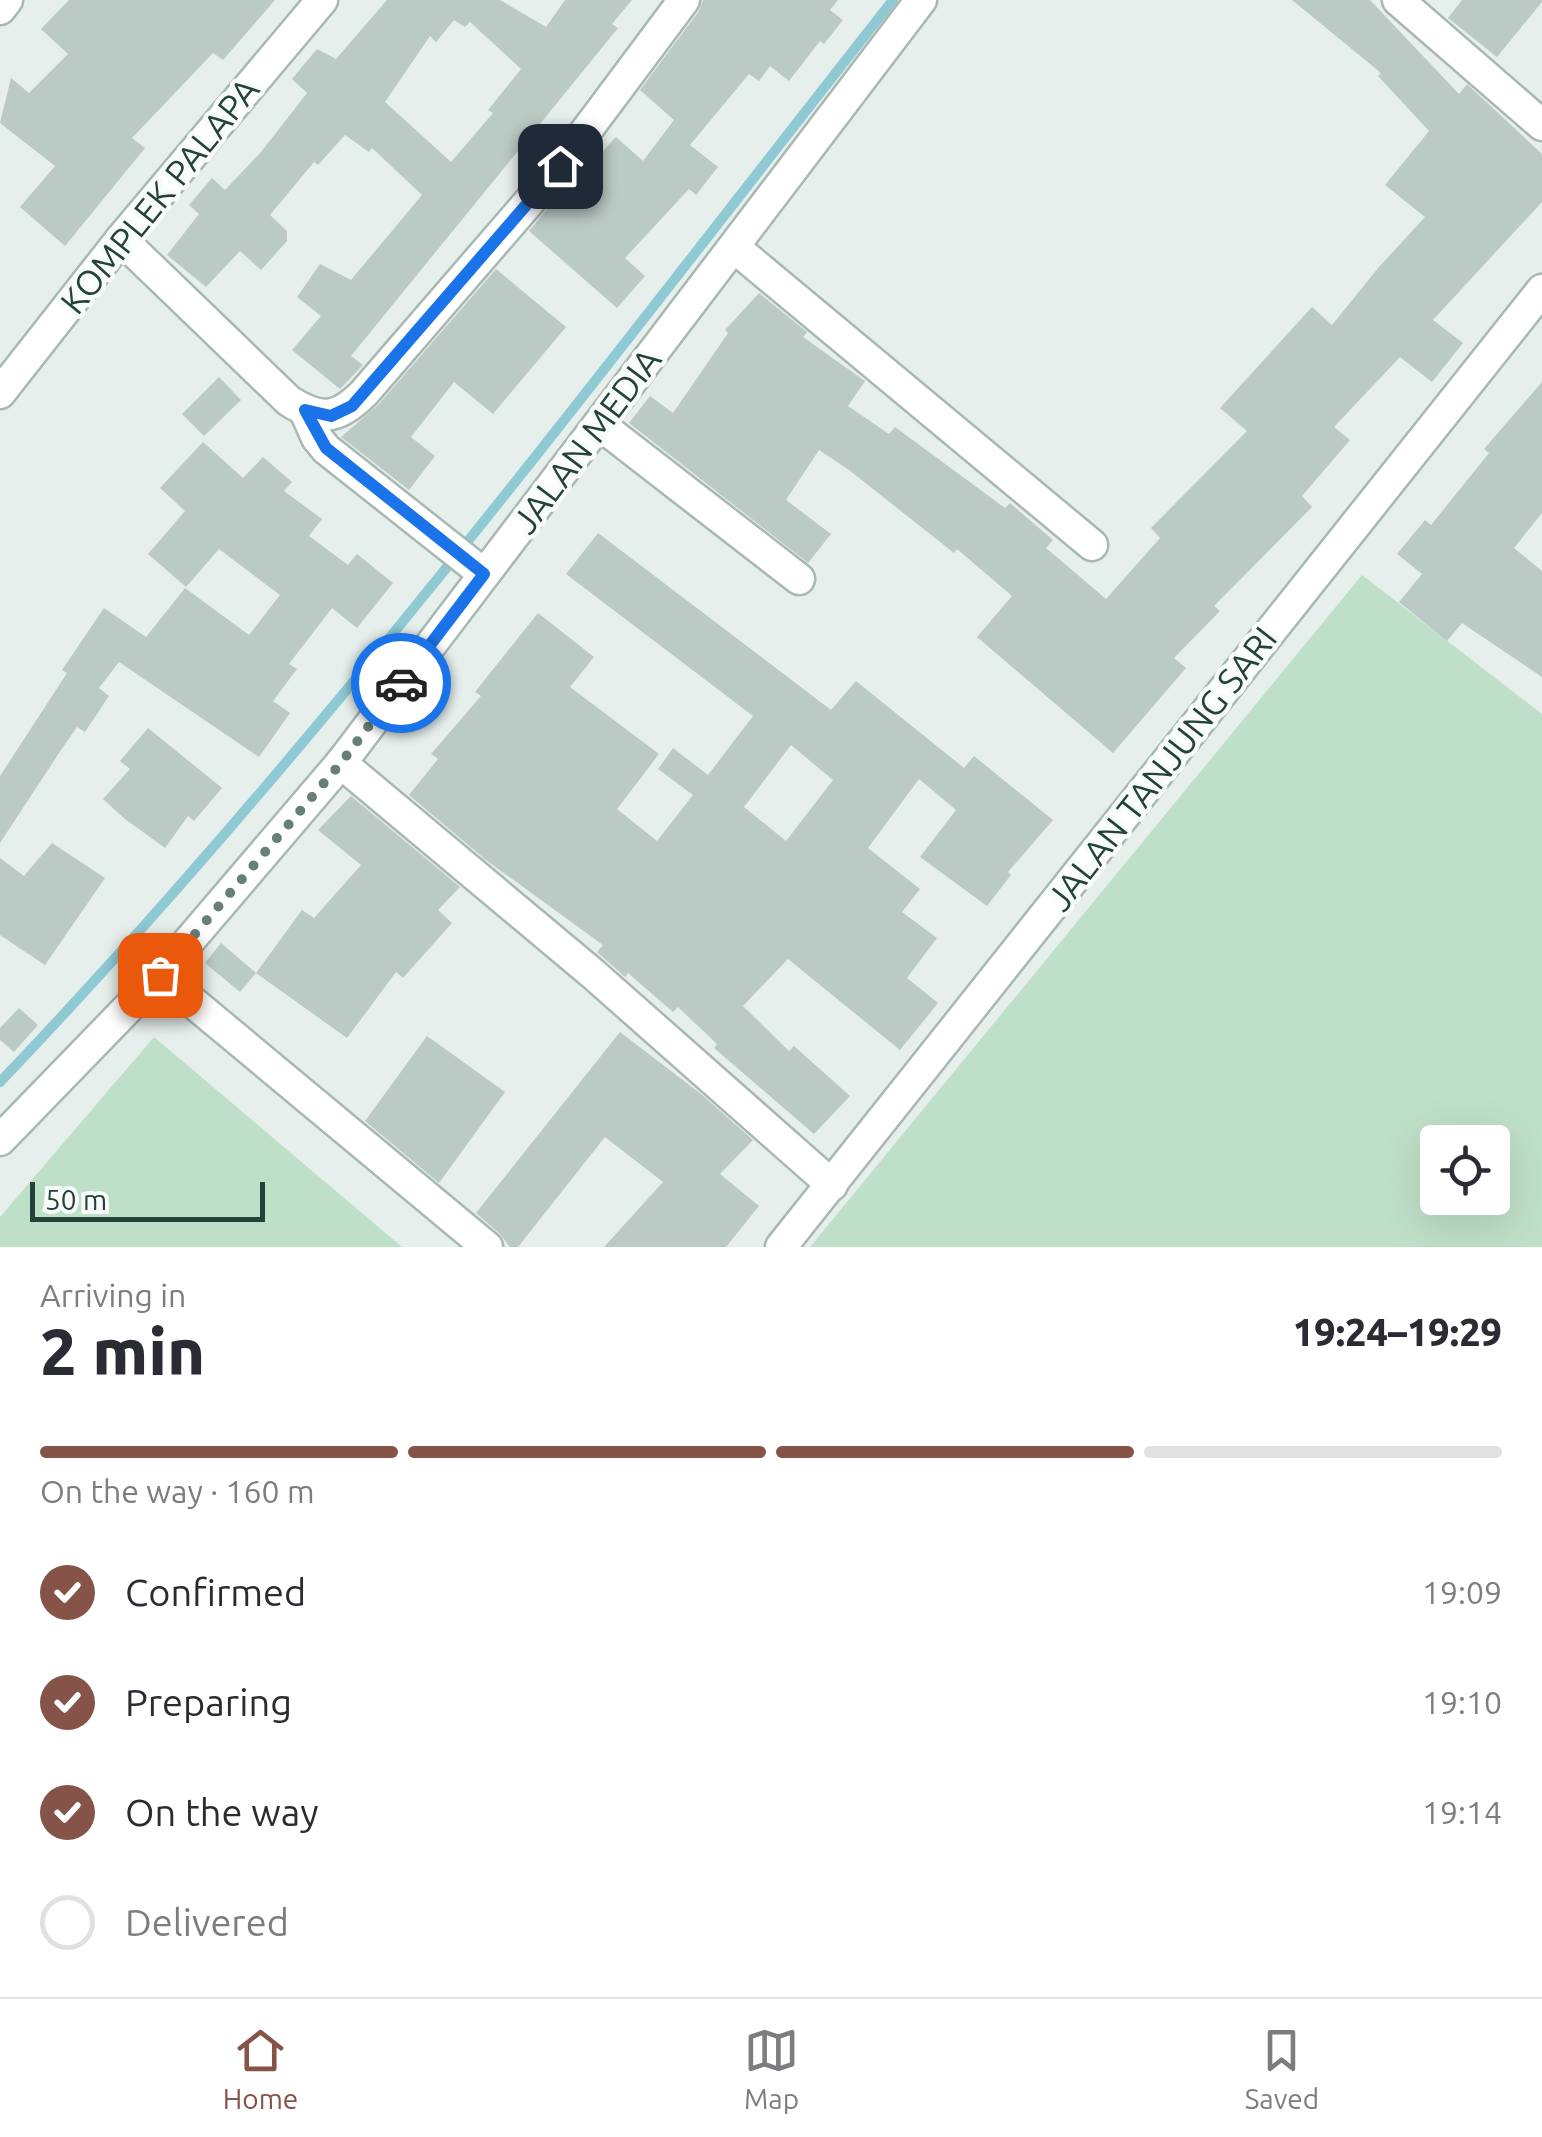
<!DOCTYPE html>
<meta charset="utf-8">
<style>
body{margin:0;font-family:Ubuntu,sans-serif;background:#f2f2f3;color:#2b2b33;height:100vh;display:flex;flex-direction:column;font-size:38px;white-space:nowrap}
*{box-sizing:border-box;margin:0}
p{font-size:32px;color:#7c7c81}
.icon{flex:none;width:55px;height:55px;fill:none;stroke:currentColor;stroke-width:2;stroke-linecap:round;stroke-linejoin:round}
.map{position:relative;height:1247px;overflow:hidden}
.drawer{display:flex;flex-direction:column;background:#fff;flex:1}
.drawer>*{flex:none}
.buttons{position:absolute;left:1420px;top:1125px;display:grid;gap:20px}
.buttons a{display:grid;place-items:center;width:90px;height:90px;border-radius:10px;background:#fff;box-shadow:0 10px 40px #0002;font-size:50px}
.scale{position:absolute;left:30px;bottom:25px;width:235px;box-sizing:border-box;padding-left:10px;border:5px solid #24423a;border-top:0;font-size:28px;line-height:35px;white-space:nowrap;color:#24423a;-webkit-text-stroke:8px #f7fbf9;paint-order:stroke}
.pin{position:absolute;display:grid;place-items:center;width:85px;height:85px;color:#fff;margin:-42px;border-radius:20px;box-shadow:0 5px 15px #0006}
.courier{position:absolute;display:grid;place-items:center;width:100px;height:100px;margin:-50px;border:8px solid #1a73e8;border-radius:50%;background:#fff;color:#222;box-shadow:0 2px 12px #0007}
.overview em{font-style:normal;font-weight:800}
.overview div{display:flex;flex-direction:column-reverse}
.overview{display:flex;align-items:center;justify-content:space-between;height:170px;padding:0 40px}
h1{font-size:65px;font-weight:800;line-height:75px}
.bar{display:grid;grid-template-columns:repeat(4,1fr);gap:15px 10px;align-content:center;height:120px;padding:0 40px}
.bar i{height:12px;border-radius:8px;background:#e1e1e2}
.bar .selected{background:#855347}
.bar p{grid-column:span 4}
ol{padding:0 40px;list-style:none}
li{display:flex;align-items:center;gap:30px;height:110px}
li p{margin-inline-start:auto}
li .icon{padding:10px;border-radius:50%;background:#855347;color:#fff;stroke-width:4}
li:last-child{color:#7c7c81}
li i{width:55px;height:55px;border:5px solid #e1e1e2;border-radius:50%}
.tab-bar{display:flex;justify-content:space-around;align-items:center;height:140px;border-top:2px solid #e1e1e2;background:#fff;font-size:28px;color:#7c7c81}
.tab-bar a{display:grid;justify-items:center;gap:5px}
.tab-bar .selected{color:#855347}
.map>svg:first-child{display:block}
.green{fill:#bfe0c8;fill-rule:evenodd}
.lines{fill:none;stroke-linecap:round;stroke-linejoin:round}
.stream{stroke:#8ec9d4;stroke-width:10}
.building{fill:#bbcac4;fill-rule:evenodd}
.minor-casing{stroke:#a8b8b2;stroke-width:35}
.minor{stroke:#fff;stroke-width:30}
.done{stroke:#687f78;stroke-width:10;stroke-dasharray:0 18}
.route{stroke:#1a73e8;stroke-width:12}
.labels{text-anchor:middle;stroke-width:9;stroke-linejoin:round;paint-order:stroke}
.street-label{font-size:35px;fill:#24423a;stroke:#f7fbf9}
</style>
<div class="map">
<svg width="1542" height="1247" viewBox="0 0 1542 1247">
<rect width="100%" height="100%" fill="#e6efeb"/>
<!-- green -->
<g class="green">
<path d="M1362 575 1542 714V1247H810ZM1492 1142V1198H1438V1142Z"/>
<polygon points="154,1037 402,1247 0,1247 0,1217"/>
</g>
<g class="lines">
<!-- stream -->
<path class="stream" d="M0 1082C323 744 604 367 893 0"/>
</g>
<!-- building -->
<g class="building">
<polygon points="69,0 275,0 223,60 213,53 132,138 145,148 65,246 20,207 55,166 0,123 11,78 29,93 68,54 41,29"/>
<path d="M387 0H500L546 27 565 0H632L612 24 618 28 351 356 363 365 340 389 292 350 321 316 297 297 320 264 351 280 422 195 372 148 369 152 345 135 318 165 314 162 270 215 287 231V241L261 270 240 251 206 287 167 255 199 214 189 205 212 178 225 190 261 152 307 93 292 79 317 49 336 59ZM454 20 465 27 470 22 521 69 488 110 493 113 451 162 385 102 430 36 436 42Z"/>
<polygon points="703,0 838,0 830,10 843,20 824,44 820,41 789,81 770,66 759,81 749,74 690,145 718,167 696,195 689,189 625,258 645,276 617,308 529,231 583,166 586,169 616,137 643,161 674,120 640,90 699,11"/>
<polygon points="1292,0 1370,0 1459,94 1467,84 1542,154 1542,202 1433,320 1463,343 1432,382 1400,357 1334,427 1350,440 1302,496 1312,507 1214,606 1220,611 1174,658 1186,668 1113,753 977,637 1012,596 957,549 954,553 849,470 819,450 786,500 831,534 808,563 629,423 650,396 673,413 728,333 725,330 759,293 807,332 803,337 865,381 848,406 889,434 895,427 1005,508 1010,503 1053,540 1046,548 1106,599 1160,538 1151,528 1247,431 1220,408 1312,307 1332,325 1379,267 1425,217 1385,185 1429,131 1378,76 1381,73"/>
<polygon points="1462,0 1542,0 1542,2 1497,57 1448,18"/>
<polygon points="496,269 566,327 493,414 454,382 411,437 435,456 409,490 341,437 378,405"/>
<polygon points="219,377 241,400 204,436 182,414"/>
<polygon points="1542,382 1542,513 1514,548 1542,571 1542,677 1462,623 1447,641 1399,602 1422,574 1397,554 1425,520 1431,525 1489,453 1484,449"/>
<polygon points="203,442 243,478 263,457 292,482 284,491 322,519 309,536 348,565 357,554 393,583 357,628 332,608 289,664 297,669 273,701 290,713 259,757 119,662 99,688 109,696 85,732 77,727 61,750 0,843 0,776 67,673 62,670 104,608 146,637 185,588 249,635 280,595 219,549 186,587 148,554 185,511 160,488"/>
<path d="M598 533 831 710 856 681 964 768 974 756 1053 820 1008 872 1011 875 987 906 920 857 956 810 919 779 868 848 920 889 902 912 937 938 907 978 938 1003 900 1050 788 959 743 1006 789 1051 794 1046 850 1096 814 1134 714 1048 717 1044 678 1007 673 1012 628 973 625 977 597 952 603 945 486 860 409 795 438 759 431 754 481 696 475 692 538 613 594 657 570 687 659 754 617 809 657 841 693 795 658 769 673 748 708 775 753 716 566 574ZM791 745 833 780 786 841 744 807Z"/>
<polygon points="148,728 222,788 194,821 188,816 165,848 125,819 103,799 130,769 120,761"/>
<polygon points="351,796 460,887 438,910 452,923 403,978 396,972 347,1038 256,973 302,910 314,918 361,865 318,830"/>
<polygon points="52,843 105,878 45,965 0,935 0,858 24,876"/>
<polygon points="221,943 256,973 240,992 205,963"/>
<polygon points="19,1008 38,1025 14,1052 0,1040 0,1028"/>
<polygon points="620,1032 701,1094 753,1140 720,1174 759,1206 726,1247 604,1247 663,1182 605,1137 518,1247 510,1247 499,1233 476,1213"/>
<polygon points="427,1036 505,1092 439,1183 365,1121"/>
</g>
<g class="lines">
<!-- minor casing -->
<g class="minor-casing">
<g id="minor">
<polyline points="1398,0 1542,125"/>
<polyline points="0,9 7,0"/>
<path d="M121 239 289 401C321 421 337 420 364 393L560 166 684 0"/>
<polyline points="735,248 1092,545"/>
<polyline points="0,393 121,239 322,0"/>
<polyline points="305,411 317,438 326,449 484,574"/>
<polyline points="599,424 799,579"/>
<polyline points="341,763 592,973 832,1185"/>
<polyline points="160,975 487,1247"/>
<polyline points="0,1140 160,975 341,763 921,0"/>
<polyline points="781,1247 1542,290"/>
</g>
</g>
<!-- minor -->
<use href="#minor" class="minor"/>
</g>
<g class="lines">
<!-- done -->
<polyline class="done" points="160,975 341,763 401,683"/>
<!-- route -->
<polyline class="route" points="401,683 484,574 326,448 305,410 331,416 352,406 560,166"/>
</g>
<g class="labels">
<!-- street labels -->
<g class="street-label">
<text transform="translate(160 196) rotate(-51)" y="12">KOMPLEK PALAPA</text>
<text transform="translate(587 441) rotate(-53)" y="12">JALAN MEDIA</text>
<text transform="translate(1162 769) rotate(-52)" y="12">JALAN TANJUNG SARI</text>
</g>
</g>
</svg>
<div class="buttons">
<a><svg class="icon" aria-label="locate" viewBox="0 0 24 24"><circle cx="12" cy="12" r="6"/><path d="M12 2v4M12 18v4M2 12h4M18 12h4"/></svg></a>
</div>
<div class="scale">50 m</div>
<div class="pin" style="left:160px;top:975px;background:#ea580c"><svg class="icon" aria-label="bag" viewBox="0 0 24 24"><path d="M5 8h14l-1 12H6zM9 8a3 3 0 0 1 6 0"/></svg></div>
<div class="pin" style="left:560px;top:166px;background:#1f2937"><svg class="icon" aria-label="home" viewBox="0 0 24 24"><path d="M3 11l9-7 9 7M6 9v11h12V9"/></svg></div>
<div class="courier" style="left:401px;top:683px"><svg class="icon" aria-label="car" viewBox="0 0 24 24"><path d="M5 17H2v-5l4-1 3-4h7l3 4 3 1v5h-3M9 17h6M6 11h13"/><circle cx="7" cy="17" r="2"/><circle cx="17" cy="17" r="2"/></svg></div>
</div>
<section class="drawer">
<div class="overview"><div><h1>2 min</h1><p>Arriving in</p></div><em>19:24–19:29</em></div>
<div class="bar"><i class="selected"></i><i class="selected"></i><i class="selected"></i><i></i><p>On the way · 160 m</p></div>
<ol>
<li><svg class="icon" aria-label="check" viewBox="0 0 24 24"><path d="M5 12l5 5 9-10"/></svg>Confirmed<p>19:09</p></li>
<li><svg class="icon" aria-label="check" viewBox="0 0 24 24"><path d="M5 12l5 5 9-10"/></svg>Preparing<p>19:10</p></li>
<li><svg class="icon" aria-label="check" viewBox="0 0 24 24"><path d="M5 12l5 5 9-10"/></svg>On the way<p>19:14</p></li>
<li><i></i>Delivered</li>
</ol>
</section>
<nav class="tab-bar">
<a class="selected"><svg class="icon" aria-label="home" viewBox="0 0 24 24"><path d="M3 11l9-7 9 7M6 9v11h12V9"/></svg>Home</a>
<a><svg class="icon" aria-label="map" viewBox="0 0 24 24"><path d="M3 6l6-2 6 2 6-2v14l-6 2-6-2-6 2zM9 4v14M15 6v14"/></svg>Map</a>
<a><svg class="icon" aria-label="saved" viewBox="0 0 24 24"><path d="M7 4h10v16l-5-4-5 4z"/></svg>Saved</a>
</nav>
